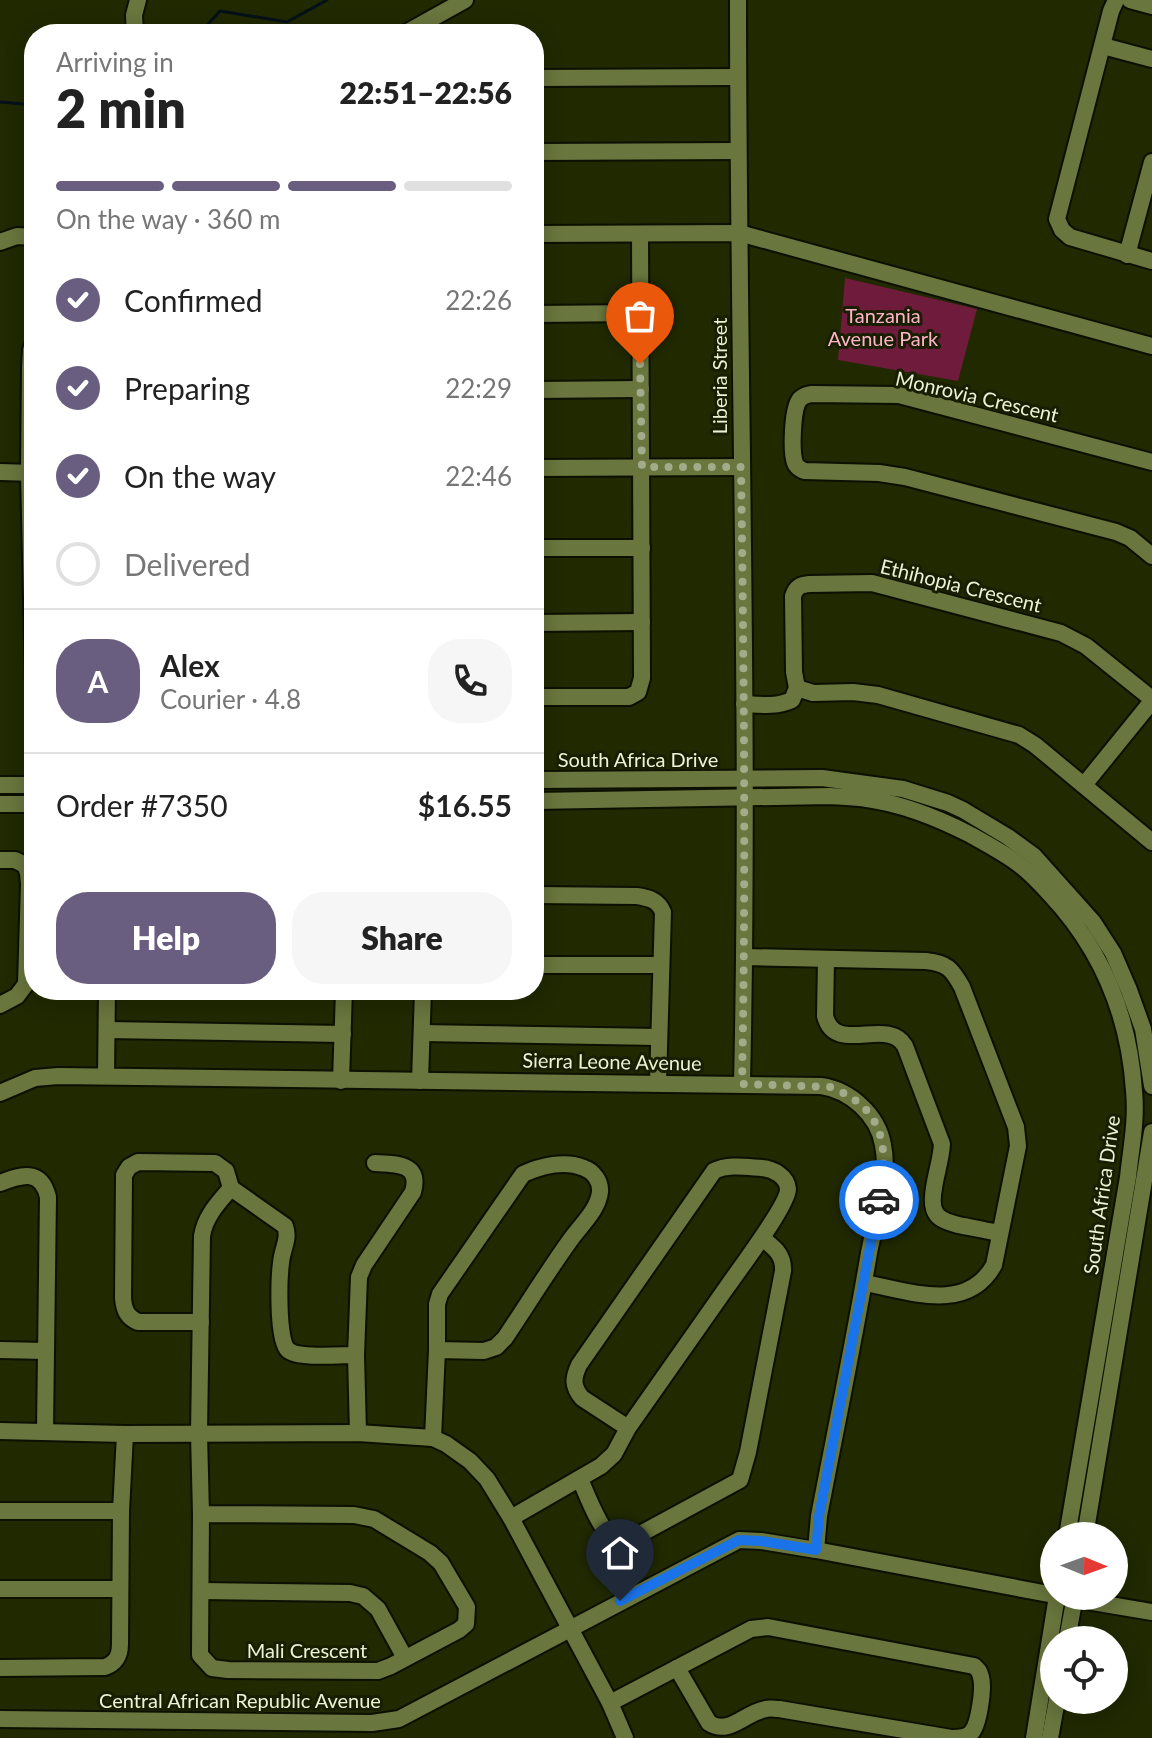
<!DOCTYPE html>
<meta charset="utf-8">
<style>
body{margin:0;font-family:Lato,sans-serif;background:#f6f6f6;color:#222;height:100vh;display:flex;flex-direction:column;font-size:30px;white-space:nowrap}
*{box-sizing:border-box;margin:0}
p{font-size:26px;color:#767676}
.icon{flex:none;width:44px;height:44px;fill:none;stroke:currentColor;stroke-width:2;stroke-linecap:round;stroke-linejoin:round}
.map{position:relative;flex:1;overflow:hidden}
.details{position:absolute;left:24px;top:24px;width:520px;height:976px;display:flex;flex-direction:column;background:#fff;border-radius:32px;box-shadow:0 4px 20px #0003}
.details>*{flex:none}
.needle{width:52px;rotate:91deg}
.controls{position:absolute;left:1040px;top:1522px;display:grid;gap:16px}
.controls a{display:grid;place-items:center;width:88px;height:88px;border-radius:50%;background:#fff;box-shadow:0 4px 20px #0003;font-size:40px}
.pin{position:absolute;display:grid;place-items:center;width:68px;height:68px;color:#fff;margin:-82px -34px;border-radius:50% 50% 50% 0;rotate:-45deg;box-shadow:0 0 8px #0007}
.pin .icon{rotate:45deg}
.courier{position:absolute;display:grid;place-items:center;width:80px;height:80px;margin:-40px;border:6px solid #1a73e8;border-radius:50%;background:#fff;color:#222;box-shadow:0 2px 10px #0007}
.overview em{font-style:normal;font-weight:800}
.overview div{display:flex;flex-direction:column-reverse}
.overview{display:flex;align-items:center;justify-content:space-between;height:136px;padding:0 32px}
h1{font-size:52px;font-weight:800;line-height:60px}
.bar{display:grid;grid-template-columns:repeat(4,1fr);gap:12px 8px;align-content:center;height:96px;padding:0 32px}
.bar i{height:10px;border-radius:6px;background:#e0e0e0}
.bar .active{background:#6a5e80}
.bar p{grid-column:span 4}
.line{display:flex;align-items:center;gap:20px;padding:0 32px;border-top:2px solid #e0e0e0}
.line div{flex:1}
.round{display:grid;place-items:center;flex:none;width:84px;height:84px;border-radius:32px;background:#f6f6f6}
ol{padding:0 32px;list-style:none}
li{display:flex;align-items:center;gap:24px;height:88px}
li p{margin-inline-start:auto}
li .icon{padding:8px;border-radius:50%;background:#6a5e80;color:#fff;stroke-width:4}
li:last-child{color:#767676}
li i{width:44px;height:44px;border:4px solid #e0e0e0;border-radius:50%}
.action{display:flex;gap:16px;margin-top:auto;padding:16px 32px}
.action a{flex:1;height:92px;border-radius:32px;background:#6a5e80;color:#fff;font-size:32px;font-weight:800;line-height:92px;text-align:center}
.action a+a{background:#f6f6f6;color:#222}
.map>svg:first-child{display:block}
.green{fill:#6e1b3c}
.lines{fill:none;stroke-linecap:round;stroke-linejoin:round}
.stream{stroke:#051019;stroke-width:3}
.minor-casing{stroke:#0b1000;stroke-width:20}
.minor{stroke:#69763d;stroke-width:16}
.done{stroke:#a3ac8a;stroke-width:8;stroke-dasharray:0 14.4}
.route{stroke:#1a73e8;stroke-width:10}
.labels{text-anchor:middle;stroke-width:6;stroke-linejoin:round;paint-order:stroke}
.park-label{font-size:20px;fill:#ffb3c9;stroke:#181e02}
.street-label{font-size:20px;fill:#eaf3d4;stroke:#181e02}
</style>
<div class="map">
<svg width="1152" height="1738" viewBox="0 0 1152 1738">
<rect width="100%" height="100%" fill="#202900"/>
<!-- green -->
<polygon class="green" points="845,278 977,309 958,381 838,360"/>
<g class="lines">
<!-- stream -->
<g class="stream">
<polyline points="199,34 220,11 287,22 327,0"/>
<polyline points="0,102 34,105"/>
</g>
<!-- minor casing -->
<g class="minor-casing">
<g id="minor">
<path d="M738 0C738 361 750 723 742 1084"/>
<polyline points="1116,0 1111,11 1057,219 1062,230 1070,237 1152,261"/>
<polyline points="1130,0 1152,6"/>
<polyline points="135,34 134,15 138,0"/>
<polyline points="404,34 465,0"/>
<polyline points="1103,46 1152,59"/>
<polyline points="534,78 738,77"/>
<polyline points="534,152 738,151"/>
<polyline points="534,234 739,233 1152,346"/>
<polyline points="0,242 17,236 34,237"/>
<polyline points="1127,255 1152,162"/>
<polyline points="534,314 639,313"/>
<polyline points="34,342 31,350 30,367 29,473 34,684"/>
<polyline points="534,390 641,389"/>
<path d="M1152 462 899 395 811 394C806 395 804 395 800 399 792 408 791 452 795 463 797 468 799 468 804 471L879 473 905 477 1116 532 1130 538 1152 556"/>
<polyline points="534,468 741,467"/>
<polyline points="0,472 34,473"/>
<polyline points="534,548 642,548"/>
<polyline points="534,623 642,622"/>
<path d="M797 688 794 672 793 596C796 587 800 585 809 584L872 583 1061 633 1086 646 1152 699"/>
<polyline points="797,688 813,693 853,692 878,695 1019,735 1035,745 1152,842"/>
<polyline points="534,697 629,697 638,692 642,678 640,234"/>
<path d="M744 704C761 705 777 707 792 700L797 688"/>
<polyline points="534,780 822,778 903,789 948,803 963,810 1008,837 1034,856 1093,922 1113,953 1129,990 1143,1029 1152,1086"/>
<polyline points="0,785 34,785"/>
<polyline points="1084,785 1152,701"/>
<path d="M534 801 830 796C843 797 855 797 867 799 904 804 938 818 971 835 985 843 1000 851 1013 860 1027 869 1038 881 1049 893 1102 949 1129 1014 1134 1091 1137 1120 1131 1148 1128 1177L1067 1536"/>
<polyline points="0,804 34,804"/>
<polyline points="0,860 15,860 25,865 28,873 29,884 26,984 17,996 0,1005"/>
<path d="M534 895 637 896C649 898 658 900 663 912L658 1082"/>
<path d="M745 957 926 961C947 963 952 969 962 987L1016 1127 1018 1146 994 1265C967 1314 909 1291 865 1283"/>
<path d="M826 959 825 1016C835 1056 888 1016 905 1046L942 1144C941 1160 936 1173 934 1188 929 1215 938 1221 963 1226 975 1228 988 1231 1000 1233"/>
<polyline points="534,965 661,965"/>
<polyline points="107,1030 343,1034"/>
<polyline points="422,1033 659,1037"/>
<polyline points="106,1076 107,990"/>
<polyline points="341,1081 344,990"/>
<polyline points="420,1081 423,990"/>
<path d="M0 1093 35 1078 58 1076 821 1086C850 1090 878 1115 883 1145 890 1178 875 1220 869 1253 854 1341 836 1428 819 1516L816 1550"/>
<path d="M0 1183C21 1175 41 1168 48 1197L45 1431"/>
<path d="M201 1322H138C127 1317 124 1310 123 1298L124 1175 129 1167 138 1162 215 1163 226 1171 231 1188 285 1226C290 1239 282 1249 281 1263 279 1278 277 1340 288 1350 298 1359 341 1355 356 1355"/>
<polyline points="0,1350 45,1351"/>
<polyline points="0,1431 125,1434 358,1433 433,1438 446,1444 470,1461 487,1479 511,1518 610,1703 625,1738"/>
<path d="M358 1433 356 1355 359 1277 364 1265 413 1192C421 1163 396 1164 375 1163"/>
<path d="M433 1438 437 1350V1304L440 1294 523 1174C541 1166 565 1160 584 1168 593 1171 601 1181 600 1192 598 1210 581 1225 571 1239 548 1271 527 1305 505 1338L496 1347 484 1351 437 1350"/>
<path d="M580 1479C586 1492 600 1531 613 1538 620 1541 627 1539 633 1538L740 1480 748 1452 783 1271C784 1254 774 1248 762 1238"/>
<polyline points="0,1511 121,1511"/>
<path d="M201 1514 354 1515 374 1519 430 1553 441 1563 467 1607 466 1624 459 1630 391 1666 378 1671 228 1670 212 1668 200 1655 201 1514 199 1434 202 1236C205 1216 219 1202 231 1188"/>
<path d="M511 1518 601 1466 614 1454 628 1428C661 1381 694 1334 727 1287 738 1271 788 1205 788 1189 787 1176 773 1169 762 1168 746 1167 728 1164 714 1171L579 1365C573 1378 572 1386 582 1398L628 1428"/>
<polyline points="1085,1536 1152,1132"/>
<polyline points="0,1589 120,1589"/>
<polyline points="201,1591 350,1593 363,1596 378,1609 405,1658"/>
<polyline points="1057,1596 1152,1612"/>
<polyline points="1067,1640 1075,1596"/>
<path d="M0 1668 105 1667C116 1663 120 1656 120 1644L121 1511 125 1434"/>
<path d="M677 1668 709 1723C730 1736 745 1712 766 1709 770 1708 775 1709 779 1709L951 1738"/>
<path d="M610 1703 751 1629 768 1627 974 1666C979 1671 979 1670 981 1677 984 1688 979 1725 971 1733 966 1738 960 1738 953 1738"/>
<polyline points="0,1719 372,1723 399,1719 739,1540 761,1541 816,1550 1054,1595"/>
<polyline points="1034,1738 1057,1596"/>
<polyline points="1050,1738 1057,1700"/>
</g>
</g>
<!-- minor -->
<use href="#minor" class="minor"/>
</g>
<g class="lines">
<!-- done -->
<path class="done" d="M640 364 642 467H741C744 673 746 879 742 1084L830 1087C886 1108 889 1149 879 1200"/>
<!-- route -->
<polyline class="route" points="620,1601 739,1540 761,1541 816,1550 819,1516 879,1200"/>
</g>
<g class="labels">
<!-- park labels -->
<g class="park-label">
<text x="883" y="323">Tanzania<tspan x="883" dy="23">Avenue Park</tspan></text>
</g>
<!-- street labels -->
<g class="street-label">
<text transform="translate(720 376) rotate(-90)" y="7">Liberia Street</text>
<text transform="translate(977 397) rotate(13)" y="7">Monrovia Crescent</text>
<text transform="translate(961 586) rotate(14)" y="7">Ethihopia Crescent</text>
<text x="638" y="767">South Africa Drive</text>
<text transform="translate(612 1062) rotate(1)" y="7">Sierra Leone Avenue</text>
<text transform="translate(1102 1195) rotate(-82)" y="7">South Africa Drive</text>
<text x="307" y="1658">Mali Crescent</text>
<text x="240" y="1708">Central African Republic Avenue</text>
</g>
</g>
</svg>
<div class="controls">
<a><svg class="needle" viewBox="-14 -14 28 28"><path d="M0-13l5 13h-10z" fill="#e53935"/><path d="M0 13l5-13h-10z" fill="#767676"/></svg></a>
<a><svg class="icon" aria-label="locate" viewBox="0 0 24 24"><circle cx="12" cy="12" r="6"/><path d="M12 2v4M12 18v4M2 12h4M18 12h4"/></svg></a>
</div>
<div class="pin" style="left:640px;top:364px;background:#ea580c"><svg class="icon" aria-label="bag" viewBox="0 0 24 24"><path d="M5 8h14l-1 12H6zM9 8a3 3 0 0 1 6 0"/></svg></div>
<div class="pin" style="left:620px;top:1601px;background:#1f2937"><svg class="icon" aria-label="home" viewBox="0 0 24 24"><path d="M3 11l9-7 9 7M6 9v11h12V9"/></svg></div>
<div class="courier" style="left:879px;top:1200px"><svg class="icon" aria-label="car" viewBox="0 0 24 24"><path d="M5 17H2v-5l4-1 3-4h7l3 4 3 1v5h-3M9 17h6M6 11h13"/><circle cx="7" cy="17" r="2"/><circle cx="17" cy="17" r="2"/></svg></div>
<section class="details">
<div class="overview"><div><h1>2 min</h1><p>Arriving in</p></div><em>22:51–22:56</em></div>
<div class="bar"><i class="active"></i><i class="active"></i><i class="active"></i><i></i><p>On the way · 360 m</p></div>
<ol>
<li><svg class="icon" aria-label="check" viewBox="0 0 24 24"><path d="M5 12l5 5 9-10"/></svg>Confirmed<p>22:26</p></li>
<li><svg class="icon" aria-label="check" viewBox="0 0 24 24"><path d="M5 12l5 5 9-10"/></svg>Preparing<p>22:29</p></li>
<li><svg class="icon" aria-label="check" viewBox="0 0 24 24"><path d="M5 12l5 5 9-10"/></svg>On the way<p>22:46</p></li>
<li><i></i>Delivered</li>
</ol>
<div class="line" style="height:144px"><b class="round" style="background:#6a5e80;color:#fff">A</b><div><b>Alex</b><p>Courier · 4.8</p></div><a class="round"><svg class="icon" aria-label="phone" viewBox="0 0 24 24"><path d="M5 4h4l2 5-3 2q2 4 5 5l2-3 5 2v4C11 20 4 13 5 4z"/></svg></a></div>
<div class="line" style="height:104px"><div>Order #7350</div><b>$16.55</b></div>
<div class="action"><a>Help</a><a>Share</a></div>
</section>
</div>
